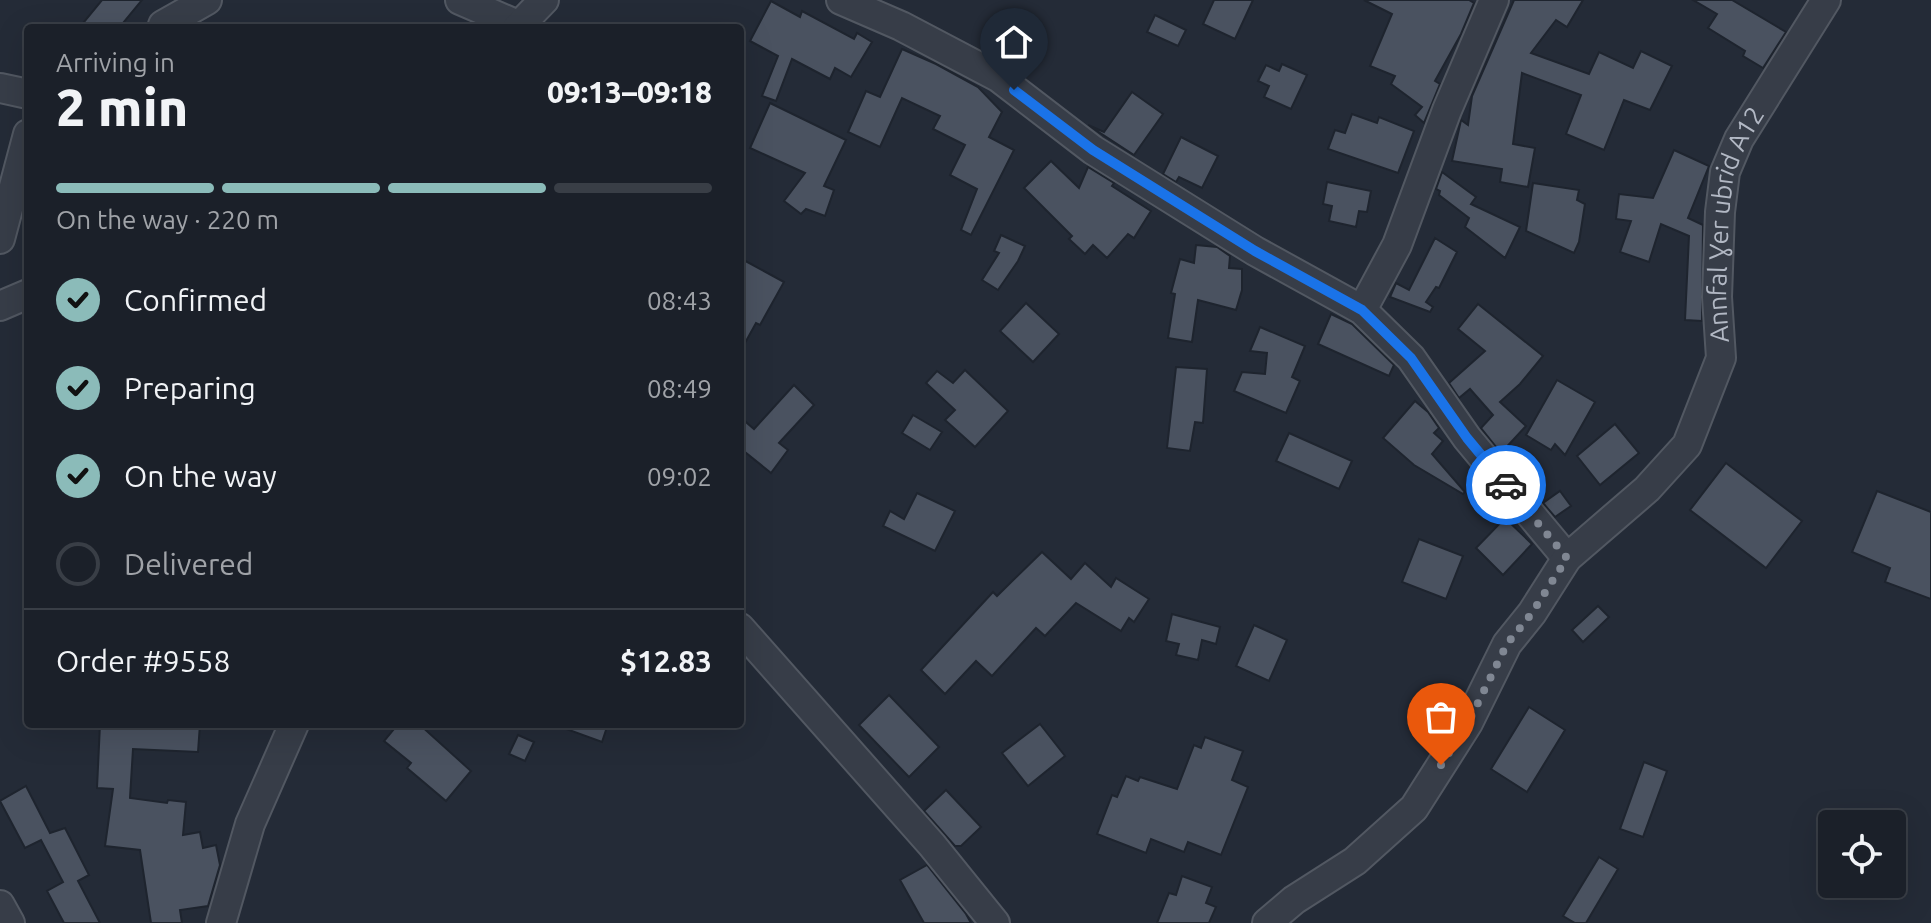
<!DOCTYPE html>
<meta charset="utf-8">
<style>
body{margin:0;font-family:Ubuntu,sans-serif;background:#242831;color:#f1f3f6;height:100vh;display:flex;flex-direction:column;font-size:30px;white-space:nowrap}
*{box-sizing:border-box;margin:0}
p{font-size:26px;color:#a0a3a8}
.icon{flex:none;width:44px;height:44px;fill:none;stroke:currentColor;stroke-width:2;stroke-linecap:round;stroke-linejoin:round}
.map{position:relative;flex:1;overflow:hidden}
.drawer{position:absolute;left:24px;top:24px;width:720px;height:704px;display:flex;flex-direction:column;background:#1b2029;border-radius:8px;box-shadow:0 8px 32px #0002,0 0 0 2px #393e46}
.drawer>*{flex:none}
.tools{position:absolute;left:1818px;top:810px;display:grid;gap:16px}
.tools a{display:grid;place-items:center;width:88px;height:88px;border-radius:8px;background:#1b2029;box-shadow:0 8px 32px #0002,0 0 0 2px #393e46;font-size:40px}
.pin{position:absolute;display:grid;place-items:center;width:68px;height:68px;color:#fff;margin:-82px -34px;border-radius:50% 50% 50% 0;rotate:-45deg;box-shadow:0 0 8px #0007}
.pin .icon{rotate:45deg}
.courier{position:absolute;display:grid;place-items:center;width:80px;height:80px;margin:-40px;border:6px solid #1a73e8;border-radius:50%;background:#fff;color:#222;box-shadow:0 2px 10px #0007}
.headline em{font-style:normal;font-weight:800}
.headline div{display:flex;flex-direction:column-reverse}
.headline{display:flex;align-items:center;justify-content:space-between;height:136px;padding:0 32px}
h1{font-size:52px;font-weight:800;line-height:60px}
.bar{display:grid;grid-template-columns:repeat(4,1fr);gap:12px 8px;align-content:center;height:96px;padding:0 32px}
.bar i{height:10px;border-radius:6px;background:#393e46}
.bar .current{background:#8bbbb9}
.bar p{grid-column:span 4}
.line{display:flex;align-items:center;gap:20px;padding:0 32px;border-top:2px solid #393e46}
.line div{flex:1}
ol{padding:0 32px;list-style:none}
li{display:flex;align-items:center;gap:24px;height:88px}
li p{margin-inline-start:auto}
li .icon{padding:8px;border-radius:50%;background:#8bbbb9;color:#111;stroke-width:4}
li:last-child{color:#a0a3a8}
li i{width:44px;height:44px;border:4px solid #393e46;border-radius:50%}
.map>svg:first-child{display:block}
.building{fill:#4a5260;stroke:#1e242e;stroke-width:2}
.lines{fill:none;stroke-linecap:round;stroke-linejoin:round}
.minor-casing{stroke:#525862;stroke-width:32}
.minor{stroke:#373d48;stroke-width:28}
.done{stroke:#808793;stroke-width:8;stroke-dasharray:0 14.4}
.route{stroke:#1a73e8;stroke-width:10}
.labels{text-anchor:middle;stroke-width:6;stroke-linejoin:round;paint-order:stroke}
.street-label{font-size:26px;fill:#b2b8c4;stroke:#1c222c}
</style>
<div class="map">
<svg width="1931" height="923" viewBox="0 0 1931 923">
<rect width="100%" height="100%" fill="#242b37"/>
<!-- building -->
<g class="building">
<polygon points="102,0 142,0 119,28 79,28"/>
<polygon points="1214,0 1253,0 1235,39 1203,24"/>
<polygon points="1364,0 1469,0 1474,3 1461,34 1435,81 1440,84 1424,123 1415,115 1422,107 1391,84 1395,76 1370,66 1392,14"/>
<polygon points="1514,0 1583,0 1567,27 1556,20 1531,53 1589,74 1599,52 1633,68 1641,51 1672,66 1650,110 1624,100 1604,150 1566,134 1581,95 1522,73 1513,144 1535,148 1528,187 1500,182 1502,169 1452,161 1461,120 1468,125 1472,96"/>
<polygon points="1693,0 1732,0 1786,32 1763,68 1743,56 1745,51 1708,28 1717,14"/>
<polygon points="771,1 800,17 802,11 854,39 857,33 872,42 851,77 835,68 830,79 792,59 776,101 762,96 778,56 750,41"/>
<polygon points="1155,15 1186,30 1178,46 1147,32"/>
<polygon points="902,49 936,64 978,87 1002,112 989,137 1014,150 971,235 961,230 977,189 950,175 965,145 933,129 940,116 902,98 880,147 848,132 866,91 880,97"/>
<polygon points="1282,64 1307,75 1291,109 1264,97 1269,86 1258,81 1266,65 1279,71"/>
<polygon points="1132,92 1163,114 1134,155 1088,125 1104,132"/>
<polygon points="770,103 846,140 824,186 834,190 825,216 806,209 801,214 784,201 805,173 750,148"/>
<polygon points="1352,114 1377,123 1379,117 1414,131 1398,173 1328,149 1335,130 1345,133"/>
<polygon points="1181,137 1218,156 1202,188 1179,177 1176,182 1163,174"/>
<polygon points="1674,150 1709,166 1688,218 1703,225 1702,321 1685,320 1689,236 1661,224 1649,262 1620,252 1631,221 1616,219 1619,194 1653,198"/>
<polygon points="1051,161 1079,188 1088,167 1114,183 1112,186 1151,211 1134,238 1128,234 1107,258 1093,245 1085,254 1069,239 1072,236 1024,188"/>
<polygon points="1442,172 1476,197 1471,204 1520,227 1505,258 1465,227 1469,218 1439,195 1440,191 1436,189"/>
<polygon points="1327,182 1371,191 1367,212 1359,211 1356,227 1329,221 1332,206 1323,204"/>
<polygon points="1533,183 1579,190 1577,200 1585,204 1579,242 1574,253 1526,231"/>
<polygon points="1001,235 1025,246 1018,261 998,290 982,280 999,253 994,251"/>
<polygon points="1435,238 1457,252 1439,288 1436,287 1426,302 1433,307 1430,312 1390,297 1396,283 1409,290"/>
<polygon points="1196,245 1217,247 1230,256 1229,268 1242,269 1242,290 1236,310 1198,300 1192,342 1168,338 1175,294 1171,293 1180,259 1194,263"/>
<polygon points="740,258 784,282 760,325 756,323 740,352"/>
<polygon points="1026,303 1059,334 1033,362 1000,331"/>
<polygon points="1478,304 1543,356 1520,384 1500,402 1526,426 1501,453 1481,428 1493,415 1470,389 1459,398 1449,383 1485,351 1458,329"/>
<polygon points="1331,314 1352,324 1394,365 1389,376 1318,344"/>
<polygon points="1260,327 1305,346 1292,377 1300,381 1286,413 1234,391 1242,372 1265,374 1267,353 1250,351"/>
<polygon points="1176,367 1207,369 1203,423 1195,422 1190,451 1167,448"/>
<polygon points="965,370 1008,411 975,447 945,420 955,410 926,383 937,371 953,383"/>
<polygon points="1557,380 1595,402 1565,455 1555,444 1551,450 1526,435"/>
<polygon points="794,385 814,405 779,443 788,450 771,473 740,448 740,417 754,429"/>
<polygon points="1415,401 1428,412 1439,428 1434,433 1443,441 1432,454 1465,492 1463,494 1414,465 1383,438"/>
<polygon points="913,415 942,432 930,450 902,433"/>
<polygon points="1615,424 1639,453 1600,485 1577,456"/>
<polygon points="1289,433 1352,461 1339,489 1276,461"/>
<polygon points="1726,463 1802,521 1766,568 1690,510"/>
<polygon points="1560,491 1571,506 1555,517 1543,503"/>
<polygon points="1877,491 1931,512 1931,599 1885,582 1890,568 1852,552"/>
<polygon points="917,493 955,511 935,551 883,526 890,511 904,519"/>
<polygon points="1505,518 1532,544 1503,575 1476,548"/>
<polygon points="1419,539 1463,556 1446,599 1402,582"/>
<polygon points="1042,552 1071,579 1085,563 1111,587 1116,578 1149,599 1134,622 1129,618 1121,631 1076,603 1045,636 1036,628 992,676 976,661 945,694 921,670 993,592 997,596"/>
<polygon points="1598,606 1609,617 1583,642 1572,630"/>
<polygon points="1172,614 1220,627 1216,644 1202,640 1198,660 1176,655 1179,644 1166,641"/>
<polygon points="1254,625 1287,640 1269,681 1236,666"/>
<polygon points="889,695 939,747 909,777 859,725"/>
<polygon points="1529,707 1565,730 1527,792 1491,769"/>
<polygon points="100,724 200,724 198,752 133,749 130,798 167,803 168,800 186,802 183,835 200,832 203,848 216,845 220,865 208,906 180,910 182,923 151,923 140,850 105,846 113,789 97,788"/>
<polygon points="398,724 419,724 471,771 446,801 407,768 411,763 384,741"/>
<polygon points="559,724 608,724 602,742 558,726"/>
<polygon points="1040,724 1065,756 1028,786 1002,753"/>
<polygon points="518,735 534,742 525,761 509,754"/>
<polygon points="1205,737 1243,751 1232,780 1248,787 1221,855 1188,842 1184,852 1151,839 1146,853 1097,834 1112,795 1117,797 1126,776 1138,781 1140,777 1177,789 1194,745 1201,748"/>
<polygon points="1644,762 1667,771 1643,837 1620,829"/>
<polygon points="26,786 50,833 65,828 89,875 78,881 100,923 64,923 47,891 63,882 41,840 25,848 0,801"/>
<polygon points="946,790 981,827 961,846 955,846 924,811"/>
<polygon points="1599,857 1618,869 1586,923 1575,923 1563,916"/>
<polygon points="927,865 966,914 971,923 924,923 900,880"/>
<polygon points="1182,876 1212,887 1206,903 1216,907 1209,923 1157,923 1169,893 1176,895"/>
</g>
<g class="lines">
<!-- minor casing -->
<g class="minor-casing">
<g id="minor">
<polyline points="460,0 520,26"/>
<polyline points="841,0 901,26 998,77 1093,150 1255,251 1362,310 1411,358 1467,438 1567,558"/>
<polyline points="162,28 163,25 207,0"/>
<polyline points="517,28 544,0"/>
<polyline points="0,88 28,94"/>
<polyline points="0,239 28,134"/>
<polyline points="0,306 28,294"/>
<polyline points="1362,310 1397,245 1447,110 1494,0"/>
<polyline points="740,628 932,845 995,923"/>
<polyline points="0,905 10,923"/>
<polyline points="221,923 250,824 294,724"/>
<path id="s1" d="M1267 923 1294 900 1355 861 1414 808 1468 723 1507 644 1532 613 1567 558 1647 489 1687 445 1721 358 1717 297 1720 212 1725 172 1739 139 1826 0"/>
</g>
</g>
<!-- minor -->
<use href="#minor" class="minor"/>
</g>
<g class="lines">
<!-- done -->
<polyline class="done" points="1441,765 1468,723 1507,644 1532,613 1567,558 1506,485"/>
<!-- route -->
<polyline class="route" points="1014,90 1093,150 1255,251 1362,310 1411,358 1467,438 1506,485"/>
</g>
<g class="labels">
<!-- street labels -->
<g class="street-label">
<text dy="9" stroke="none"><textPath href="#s1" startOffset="876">Annfal ɣer ubrid A12</textPath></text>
</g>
</g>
</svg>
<div class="tools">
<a><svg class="icon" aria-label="locate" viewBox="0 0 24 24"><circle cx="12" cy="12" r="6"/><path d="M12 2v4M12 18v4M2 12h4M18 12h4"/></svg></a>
</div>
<div class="pin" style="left:1441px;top:765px;background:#ea580c"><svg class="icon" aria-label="bag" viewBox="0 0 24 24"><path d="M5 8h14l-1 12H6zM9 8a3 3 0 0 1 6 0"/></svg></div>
<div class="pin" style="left:1014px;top:90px;background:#1f2937"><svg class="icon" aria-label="home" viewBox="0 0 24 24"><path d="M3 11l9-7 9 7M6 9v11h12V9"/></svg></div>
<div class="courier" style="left:1506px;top:485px"><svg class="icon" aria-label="car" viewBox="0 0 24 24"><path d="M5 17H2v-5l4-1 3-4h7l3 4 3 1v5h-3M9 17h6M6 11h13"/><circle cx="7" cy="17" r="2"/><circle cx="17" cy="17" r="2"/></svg></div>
<section class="drawer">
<div class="headline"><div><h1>2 min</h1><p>Arriving in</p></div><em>09:13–09:18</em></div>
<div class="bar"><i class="current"></i><i class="current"></i><i class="current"></i><i></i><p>On the way · 220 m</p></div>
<ol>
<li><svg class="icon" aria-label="check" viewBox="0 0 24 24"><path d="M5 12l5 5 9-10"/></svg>Confirmed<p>08:43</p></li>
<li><svg class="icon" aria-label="check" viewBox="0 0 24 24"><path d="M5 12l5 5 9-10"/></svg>Preparing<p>08:49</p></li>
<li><svg class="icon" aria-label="check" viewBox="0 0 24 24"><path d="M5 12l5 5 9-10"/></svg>On the way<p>09:02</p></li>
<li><i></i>Delivered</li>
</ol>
<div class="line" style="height:104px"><div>Order #9558</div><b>$12.83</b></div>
</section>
</div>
